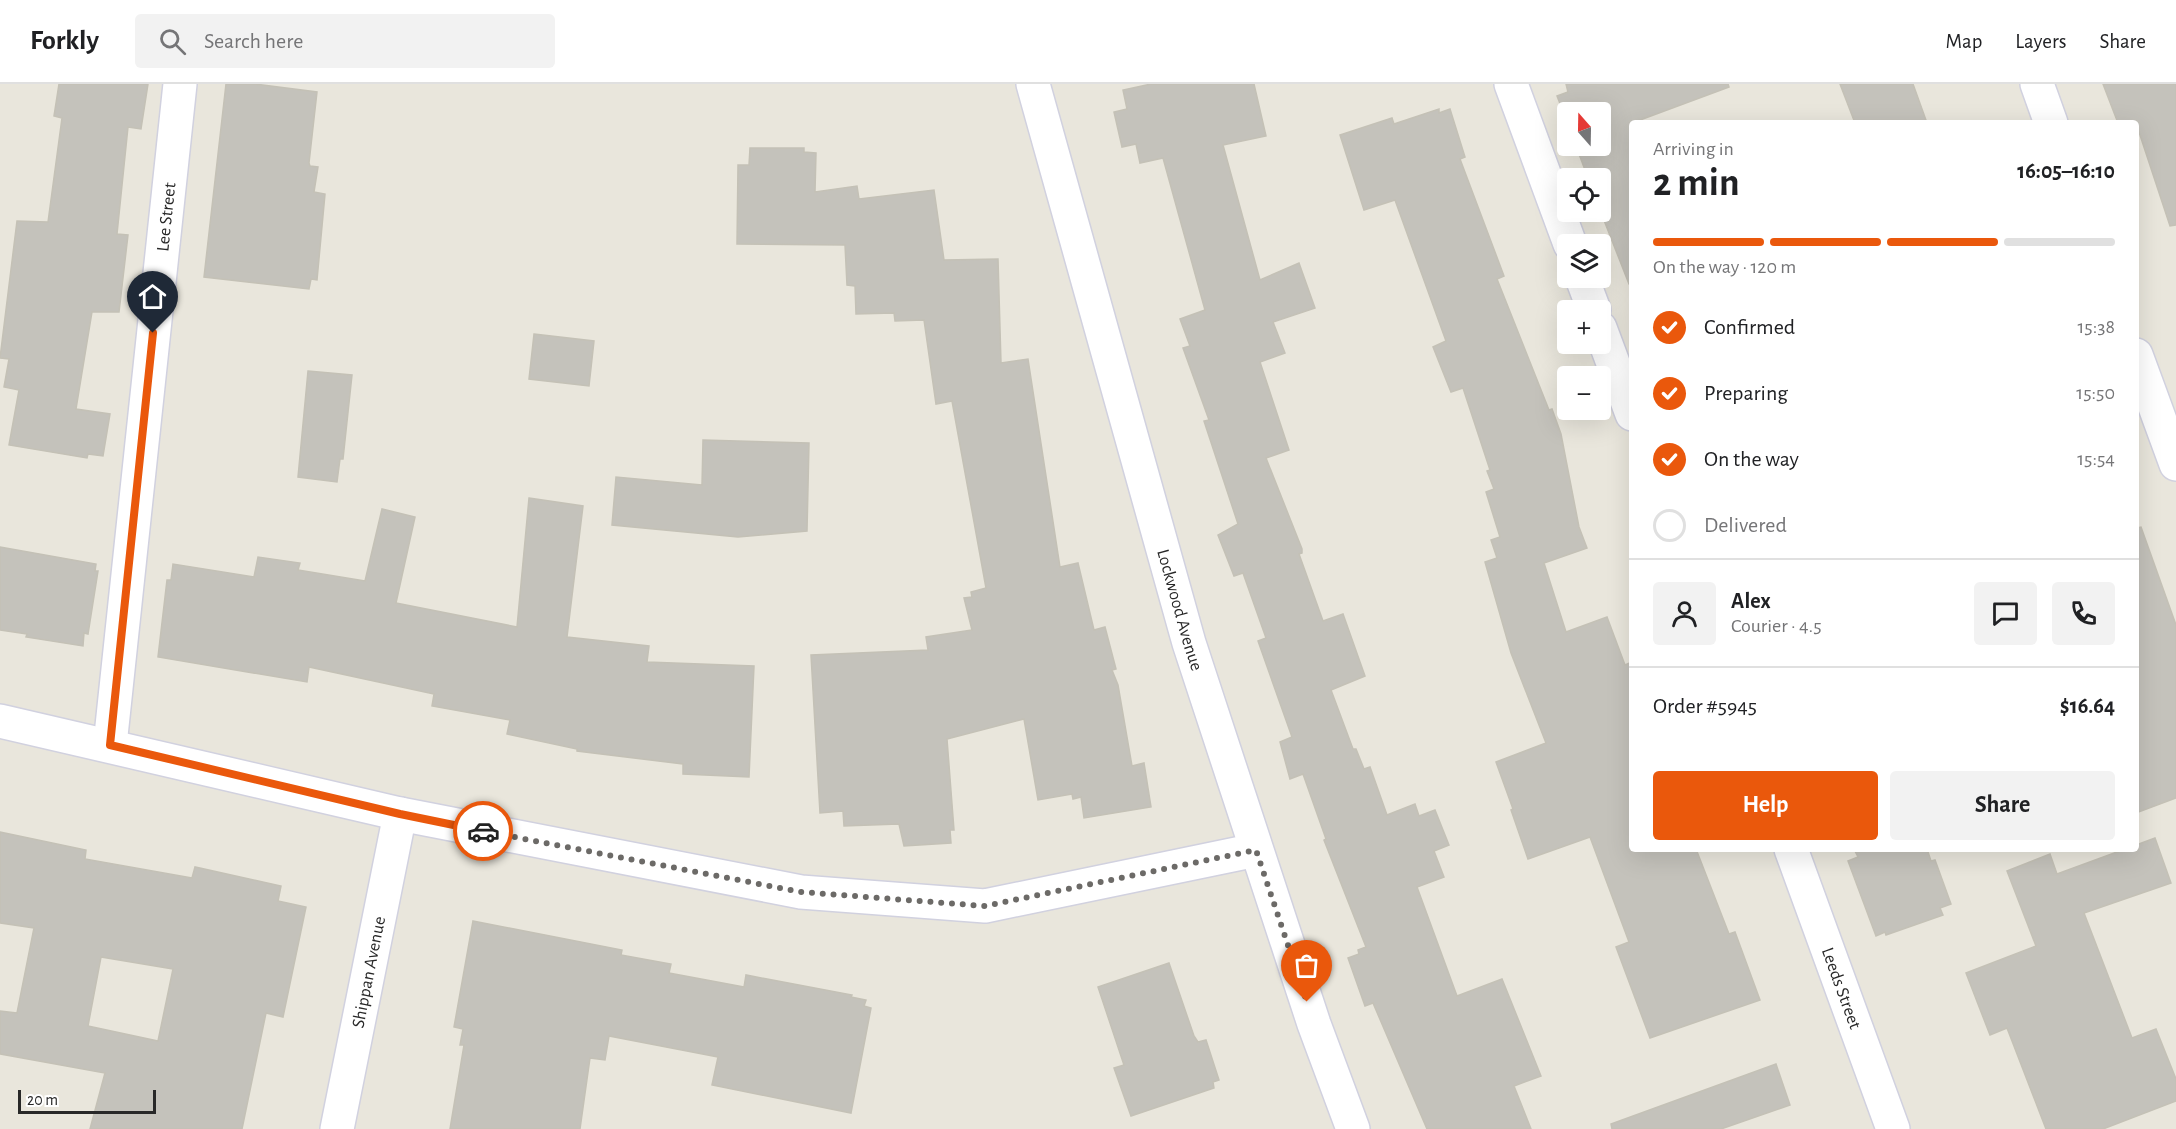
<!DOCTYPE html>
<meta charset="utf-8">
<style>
body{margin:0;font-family:"Alegreya Sans",sans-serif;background:#f2f2f2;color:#202124;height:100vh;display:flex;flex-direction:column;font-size:22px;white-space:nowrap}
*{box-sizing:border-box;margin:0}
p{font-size:20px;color:#757577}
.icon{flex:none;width:33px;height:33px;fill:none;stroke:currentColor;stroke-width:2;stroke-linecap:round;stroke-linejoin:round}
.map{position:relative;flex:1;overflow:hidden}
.panel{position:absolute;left:1629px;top:36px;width:510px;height:732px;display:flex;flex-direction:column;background:#fff;border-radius:6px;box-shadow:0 6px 24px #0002}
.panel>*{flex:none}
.needle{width:39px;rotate:340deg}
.fabs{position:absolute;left:1557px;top:18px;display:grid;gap:12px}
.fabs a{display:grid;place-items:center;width:54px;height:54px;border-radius:6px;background:#fff;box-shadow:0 6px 24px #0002;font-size:30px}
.scale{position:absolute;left:18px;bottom:15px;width:138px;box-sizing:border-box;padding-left:6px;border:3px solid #282828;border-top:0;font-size:16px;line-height:21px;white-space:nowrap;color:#282828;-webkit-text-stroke:4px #fff;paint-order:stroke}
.pin{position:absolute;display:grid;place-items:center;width:51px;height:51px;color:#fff;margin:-62px -26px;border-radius:50% 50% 50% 0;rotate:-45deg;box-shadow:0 0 6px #0007}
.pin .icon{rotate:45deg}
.courier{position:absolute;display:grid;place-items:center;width:60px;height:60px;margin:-30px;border:4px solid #ea580c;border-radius:50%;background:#fff;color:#222;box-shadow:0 2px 8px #0007}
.overview em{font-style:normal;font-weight:700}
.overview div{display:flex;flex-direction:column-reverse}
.overview{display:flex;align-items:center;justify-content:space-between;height:102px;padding:0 24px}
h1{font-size:39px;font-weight:700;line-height:45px}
.bar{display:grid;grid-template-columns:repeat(4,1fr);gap:9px 6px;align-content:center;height:72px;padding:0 24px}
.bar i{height:8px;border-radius:4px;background:#e0e0e0}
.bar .on{background:#ea580c}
.bar p{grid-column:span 4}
.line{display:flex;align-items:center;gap:15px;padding:0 24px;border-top:2px solid #e0e0e0}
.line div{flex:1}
.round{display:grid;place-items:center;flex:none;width:63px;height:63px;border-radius:6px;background:#f2f2f2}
ol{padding:0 24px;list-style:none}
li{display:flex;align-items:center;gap:18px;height:66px}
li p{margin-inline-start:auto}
li .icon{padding:6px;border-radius:50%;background:#ea580c;color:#fff;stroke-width:4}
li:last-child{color:#757577}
li i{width:33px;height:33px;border:3px solid #e0e0e0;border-radius:50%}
.action{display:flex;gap:12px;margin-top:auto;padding:12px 24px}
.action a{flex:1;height:69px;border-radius:6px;background:#ea580c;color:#fff;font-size:24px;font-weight:700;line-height:69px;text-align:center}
.action a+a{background:#f2f2f2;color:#202124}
header{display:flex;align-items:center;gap:36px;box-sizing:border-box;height:84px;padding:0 30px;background:#fff;border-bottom:2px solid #e0e0e0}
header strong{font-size:28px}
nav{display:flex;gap:33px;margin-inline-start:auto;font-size:21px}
.search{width:420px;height:54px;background:#f2f2f2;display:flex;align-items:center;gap:15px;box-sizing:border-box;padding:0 21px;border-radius:6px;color:#757577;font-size:22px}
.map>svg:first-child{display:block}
.building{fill:#c4c2bb;stroke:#c4c1b6;stroke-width:1.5;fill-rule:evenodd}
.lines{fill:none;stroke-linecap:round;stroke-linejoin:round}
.minor-casing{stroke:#d1d1df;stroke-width:36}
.tertiary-casing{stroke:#d1d1df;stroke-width:36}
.minor{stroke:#fff;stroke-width:33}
.tertiary{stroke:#fff;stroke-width:33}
.done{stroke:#6c6a67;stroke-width:6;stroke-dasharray:0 10.8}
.route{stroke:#ea580c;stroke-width:8}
.labels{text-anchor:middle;stroke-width:5;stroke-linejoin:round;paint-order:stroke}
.street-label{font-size:18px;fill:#282828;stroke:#fff}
</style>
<header>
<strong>Forkly</strong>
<div class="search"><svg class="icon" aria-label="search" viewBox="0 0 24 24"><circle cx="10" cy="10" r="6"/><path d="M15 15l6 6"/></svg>Search here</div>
<nav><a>Map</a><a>Layers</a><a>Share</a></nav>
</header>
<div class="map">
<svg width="2176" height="1045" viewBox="0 0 2176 1045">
<rect width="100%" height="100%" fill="#e9e6dc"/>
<!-- building -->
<g class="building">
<polygon points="59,0 148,0 141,45 128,43 117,150 128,151 119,228 92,228 76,325 110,330 103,372 88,370 87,374 9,361 19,306 4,303 9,275 0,274 17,137 48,138 62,34 54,32"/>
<polygon points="226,0 255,0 317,8 309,79 310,82 318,83 314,108 325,110 317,196 311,195 309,205 204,193"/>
<polygon points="1151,0 1254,0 1266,52 1223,61 1260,196 1299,179 1315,224 1273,238 1285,269 1260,278 1289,366 1266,374 1302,465 1302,469 1299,470 1323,537 1343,530 1365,592 1331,606 1353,665 1356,665 1364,685 1370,683 1387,731 1415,720 1419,732 1435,726 1449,761 1434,767 1444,793 1417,803 1457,912 1502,895 1541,992 1514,1002 1531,1045 1427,1045 1373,919 1365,922 1348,874 1359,870 1358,866 1366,863 1324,756 1326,755 1303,690 1290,695 1280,658 1292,653 1258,557 1266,554 1243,489 1234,492 1218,451 1238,440 1204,337 1209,336 1183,264 1190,262 1180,235 1205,226 1163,74 1140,79 1136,60 1122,63 1114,28 1127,25 1123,6"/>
<polygon points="1566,0 1728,0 1729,3 1632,39 1632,200 1629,200 1600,126 1600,94 1588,94 1576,62 1600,62 1600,28 1568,28 1568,40 1557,12 1568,8"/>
<polygon points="1840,0 1913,0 1927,39 1855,39"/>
<polygon points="2103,0 2176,0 2176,141 2170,142 2136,39 2118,39"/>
<polygon points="1439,25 1439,29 1450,25 1465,73 1460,75 1504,192 1497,195 1549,326 1552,325 1561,350 1579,443 1587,464 1544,479 1566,548 1607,533 1625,581 1632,578 1632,765 1696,765 1729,850 1735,848 1760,916 1650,954 1616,863 1629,858 1590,753 1528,775 1511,726 1513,725 1496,678 1546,659 1511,569 1485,478 1497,474 1491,456 1500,453 1486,408 1494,405 1487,387 1490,386 1463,304 1451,308 1433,263 1446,257 1395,116 1364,126 1340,51 1392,34 1394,40"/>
<polygon points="750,64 804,64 804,68 816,69 815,108 857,102 859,115 934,106 944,176 998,175 1001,279 1028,275 1060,483 1078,479 1094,546 1105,543 1116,585 1112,586 1118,601 1132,682 1144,679 1151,723 1084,734 1081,713 1073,715 1072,710 1038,716 1024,635 947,655 954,746 950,746 951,759 904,762 899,740 844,742 843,727 820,729 811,571 928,566 926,553 972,546 964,514 972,513 971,508 986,504 952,317 936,320 924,236 895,237 894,229 856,230 855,202 847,201 845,161 737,160 738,81 749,81"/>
<polygon points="534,250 594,257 589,302 529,295"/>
<polygon points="308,287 352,291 343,375 340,375 337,398 298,393"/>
<polygon points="703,356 809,359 807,447 738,453 612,441 616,393 702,401"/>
<polygon points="529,414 583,422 567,553 649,562 647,578 754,582 749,693 683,690 683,680 577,667 577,665 507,650 510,636 432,622 434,610 309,583 307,598 158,573 167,496 171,496 173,480 254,493 258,473 300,479 298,486 365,497 382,425 415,433 396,519 517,543"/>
<polygon points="2141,443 2176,541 2176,714 2136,729 2136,444"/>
<polygon points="0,463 96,480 95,487 98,487 88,550 84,549 83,562 26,553 27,550 0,546"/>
<path d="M0 748 86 766 85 775 192 794 195 783 281 802 278 817 306 823 283 933 266 929 242 1045H90L105 989 0 970V927L17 929 34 844 0 839ZM101 873 173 885 158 957 88 942Z"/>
<polygon points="2155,754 2171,799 2084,829 2132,954 2156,945 2176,995 2176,1017 2103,1045 2046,1045 2007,944 1990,951 1966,889 2036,862 2007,787 2050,770 2057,790 2125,765 2136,765 2136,761"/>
<polygon points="1854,765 1927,765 1931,777 1935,776 1951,820 1940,824 1943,831 1886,851 1885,848 1876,852 1848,777 1858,773"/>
<polygon points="473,837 622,866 621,871 671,880 669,889 744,903 746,891 852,911 851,913 866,916 864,922 871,924 851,1029 712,1001 718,973 609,952 605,976 590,974 580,1045 450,1045 464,961 460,961 463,945 454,943"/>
<polygon points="1169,879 1194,952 1198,958 1206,956 1219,996 1213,998 1214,1004 1131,1032 1114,984 1124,981 1098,903"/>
<polygon points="1776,980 1790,1021 1721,1045 1612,1045 1611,1040"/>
</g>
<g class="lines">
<!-- minor casing -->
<g class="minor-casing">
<g id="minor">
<polyline points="1511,0 1570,160"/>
<polyline points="2037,0 2051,39"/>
<polyline points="1582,194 1594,226"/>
<polyline points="1600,244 1632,330"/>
<polyline points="2136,271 2176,380"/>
<polyline points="0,637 400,730 801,808 985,822 1256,766"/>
<path id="s1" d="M110 661 180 0"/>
<path id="s2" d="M1791 765 1893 1045"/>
<path id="s3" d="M337 1045 400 730"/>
</g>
</g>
<!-- tertiary casing -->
<g class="tertiary-casing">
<g id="tertiary">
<path id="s4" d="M1033 0 1189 559 1314 940 1353 1045"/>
</g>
</g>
<!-- minor -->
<use href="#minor" class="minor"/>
<!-- tertiary -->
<use href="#tertiary" class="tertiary"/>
</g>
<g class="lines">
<!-- done -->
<polyline class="done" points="483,747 801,808 985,822 1256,766 1307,918"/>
<!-- route -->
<polyline class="route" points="153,249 110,661 400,730 483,747"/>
</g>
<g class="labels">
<!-- street labels -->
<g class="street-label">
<text dy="6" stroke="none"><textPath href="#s1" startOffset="531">Lee Street</textPath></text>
<text dy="6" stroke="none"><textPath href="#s4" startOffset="546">Lockwood Avenue</textPath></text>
<text dy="6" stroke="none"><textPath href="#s3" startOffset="160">Shippan Avenue</textPath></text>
<text dy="6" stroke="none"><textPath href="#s2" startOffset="148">Leeds Street</textPath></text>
</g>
</g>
</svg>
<div class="fabs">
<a><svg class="needle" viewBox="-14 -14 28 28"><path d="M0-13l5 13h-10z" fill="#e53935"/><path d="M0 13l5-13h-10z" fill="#757577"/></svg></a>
<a><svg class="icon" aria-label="locate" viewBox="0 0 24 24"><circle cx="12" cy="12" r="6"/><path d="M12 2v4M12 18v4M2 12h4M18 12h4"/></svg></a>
<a><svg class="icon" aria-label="layers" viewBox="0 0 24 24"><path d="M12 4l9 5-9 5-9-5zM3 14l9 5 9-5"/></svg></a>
<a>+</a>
<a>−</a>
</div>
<div class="scale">20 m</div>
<div class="pin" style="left:1307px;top:918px;background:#ea580c"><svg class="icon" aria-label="bag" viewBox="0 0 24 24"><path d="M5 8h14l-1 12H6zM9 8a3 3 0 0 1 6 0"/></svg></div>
<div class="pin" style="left:153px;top:249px;background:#1f2937"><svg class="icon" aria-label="home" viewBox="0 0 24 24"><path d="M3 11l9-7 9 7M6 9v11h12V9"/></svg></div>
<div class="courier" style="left:483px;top:747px"><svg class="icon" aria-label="car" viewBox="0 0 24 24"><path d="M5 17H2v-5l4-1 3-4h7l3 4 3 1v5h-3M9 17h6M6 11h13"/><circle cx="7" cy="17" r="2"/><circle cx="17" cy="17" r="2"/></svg></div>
<section class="panel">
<div class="overview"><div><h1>2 min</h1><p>Arriving in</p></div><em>16:05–16:10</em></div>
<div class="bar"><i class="on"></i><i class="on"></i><i class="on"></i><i></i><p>On the way · 120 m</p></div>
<ol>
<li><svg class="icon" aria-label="check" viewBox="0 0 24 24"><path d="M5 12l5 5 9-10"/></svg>Confirmed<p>15:38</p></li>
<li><svg class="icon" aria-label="check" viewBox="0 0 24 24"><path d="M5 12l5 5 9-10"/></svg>Preparing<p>15:50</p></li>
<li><svg class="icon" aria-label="check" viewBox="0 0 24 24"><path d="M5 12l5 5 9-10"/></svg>On the way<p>15:54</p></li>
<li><i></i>Delivered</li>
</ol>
<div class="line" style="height:108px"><a class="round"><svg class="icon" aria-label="person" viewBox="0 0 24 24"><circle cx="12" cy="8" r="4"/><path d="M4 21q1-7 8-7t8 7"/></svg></a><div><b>Alex</b><p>Courier · 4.5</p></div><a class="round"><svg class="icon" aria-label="chat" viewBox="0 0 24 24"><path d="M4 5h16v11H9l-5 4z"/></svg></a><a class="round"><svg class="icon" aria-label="phone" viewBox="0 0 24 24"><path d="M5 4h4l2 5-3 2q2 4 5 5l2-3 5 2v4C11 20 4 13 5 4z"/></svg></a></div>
<div class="line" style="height:78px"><div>Order #5945</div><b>$16.64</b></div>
<div class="action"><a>Help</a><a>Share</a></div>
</section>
</div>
